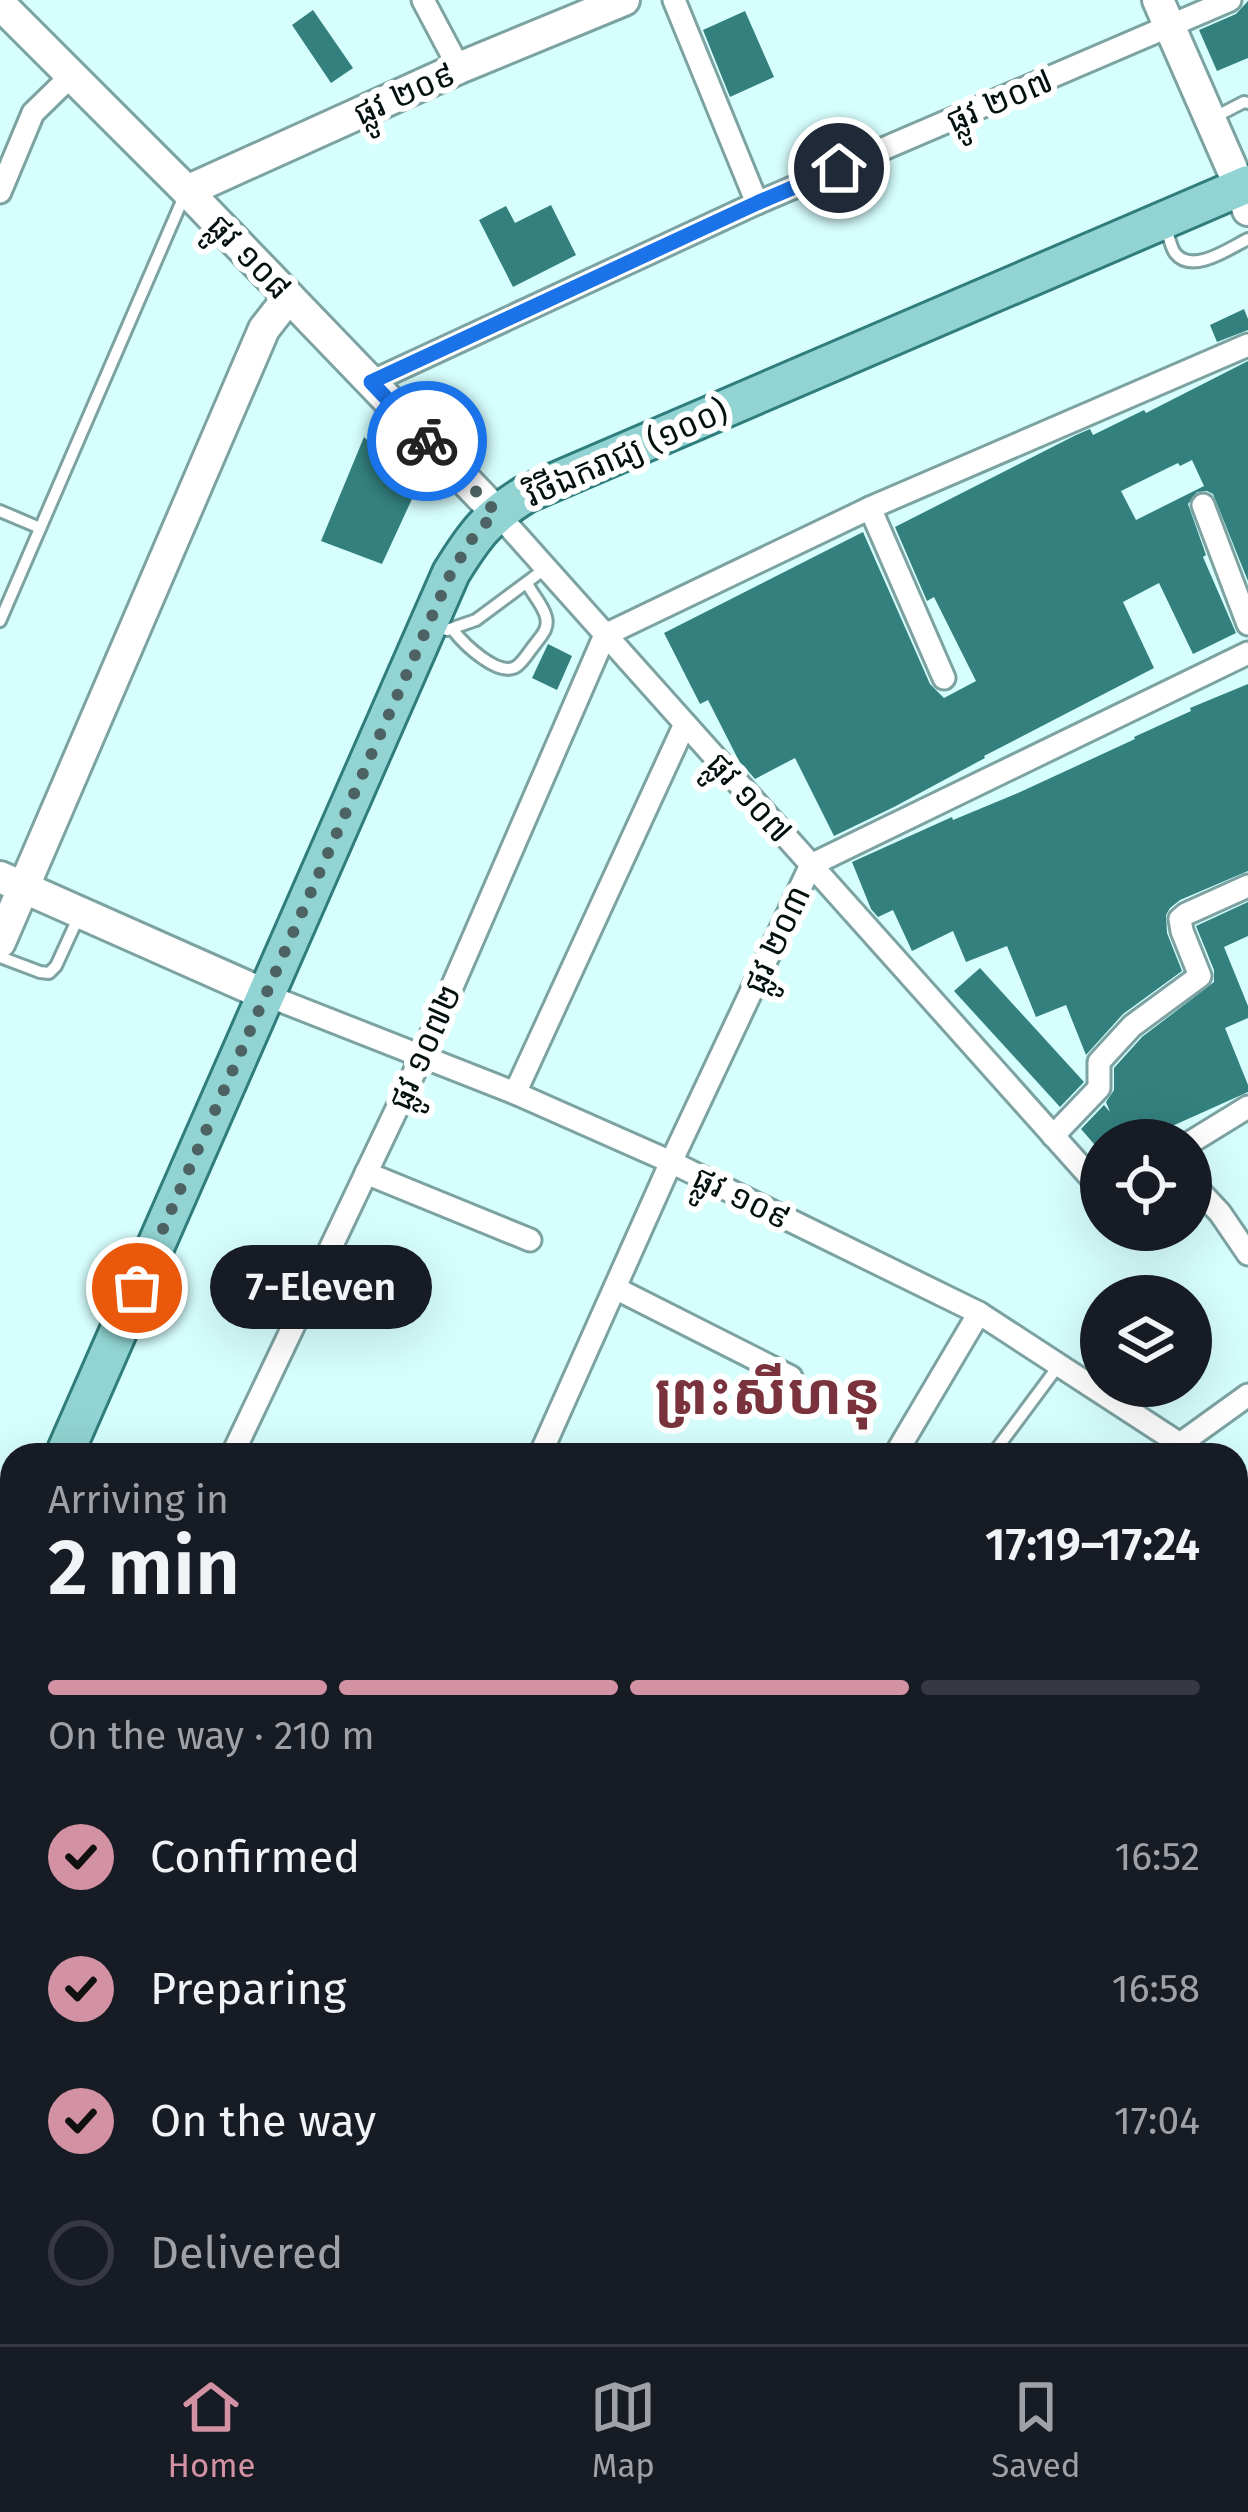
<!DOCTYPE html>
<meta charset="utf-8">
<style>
body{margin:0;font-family:"Fira Sans","Noto Sans Khmer",sans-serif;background:#20242c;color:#f1f3f6;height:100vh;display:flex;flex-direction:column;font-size:45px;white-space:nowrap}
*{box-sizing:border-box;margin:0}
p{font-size:39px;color:#9ea1a6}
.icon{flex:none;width:66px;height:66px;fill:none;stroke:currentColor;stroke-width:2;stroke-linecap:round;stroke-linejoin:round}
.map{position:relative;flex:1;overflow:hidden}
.drawer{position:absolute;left:0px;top:1443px;width:1248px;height:903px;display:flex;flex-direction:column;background:#171b24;border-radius:36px 36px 0 0;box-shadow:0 12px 48px #0002}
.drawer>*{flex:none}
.tools{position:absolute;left:1080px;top:1119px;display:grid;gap:24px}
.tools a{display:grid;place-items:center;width:132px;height:132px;border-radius:50%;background:#171b24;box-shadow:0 12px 48px #0002;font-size:60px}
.pin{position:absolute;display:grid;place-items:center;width:102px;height:102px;color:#fff;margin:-51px;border:6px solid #fff;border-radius:50%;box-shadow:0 3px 12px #0007}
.courier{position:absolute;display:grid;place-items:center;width:120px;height:120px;margin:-60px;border:9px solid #1a73e8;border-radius:50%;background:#fff;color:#222;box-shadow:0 3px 15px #0007}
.bubble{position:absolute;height:84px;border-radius:42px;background:#171b24;box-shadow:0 12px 48px #0002;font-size:39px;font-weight:600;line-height:84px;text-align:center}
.summary em{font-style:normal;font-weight:600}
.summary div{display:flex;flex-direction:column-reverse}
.summary{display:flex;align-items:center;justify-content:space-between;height:204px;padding:0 48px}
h1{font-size:78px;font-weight:600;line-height:90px}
.bar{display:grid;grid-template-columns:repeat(4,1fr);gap:18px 12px;align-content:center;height:144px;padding:0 48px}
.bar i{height:15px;border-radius:9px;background:#363941}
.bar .active{background:#d392a4}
.bar p{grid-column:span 4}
ol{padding:0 48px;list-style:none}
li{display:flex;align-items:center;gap:36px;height:132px}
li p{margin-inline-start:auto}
li .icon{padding:12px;border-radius:50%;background:#d392a4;color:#111;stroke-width:4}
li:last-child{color:#9ea1a6}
li i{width:66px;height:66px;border:6px solid #363941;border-radius:50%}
.tab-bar{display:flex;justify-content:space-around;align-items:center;height:168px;border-top:3px solid #363941;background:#171b24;font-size:33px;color:#9ea1a6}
.tab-bar a{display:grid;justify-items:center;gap:6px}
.tab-bar .active{color:#d392a4}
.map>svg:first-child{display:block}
.building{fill:#33807f;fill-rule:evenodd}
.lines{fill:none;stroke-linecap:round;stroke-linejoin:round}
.lane-casing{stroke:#7ca2a1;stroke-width:16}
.street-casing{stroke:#7ca2a1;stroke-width:27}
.secondary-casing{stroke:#7ca2a1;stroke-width:36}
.primary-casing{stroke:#2f7d7c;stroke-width:42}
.lane{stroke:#fff;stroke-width:10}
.street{stroke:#fff;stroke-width:21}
.secondary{stroke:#fff;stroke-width:30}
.primary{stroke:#91d4d3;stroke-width:36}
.done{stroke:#4d6363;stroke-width:12;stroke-dasharray:0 21.6}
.route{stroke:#1a73e8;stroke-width:15}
.labels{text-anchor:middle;stroke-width:12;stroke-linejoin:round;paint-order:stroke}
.street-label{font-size:33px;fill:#031010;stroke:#fff}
.town-label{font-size:57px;font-weight:bold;fill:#7a333c;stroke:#fff}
</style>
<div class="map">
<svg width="1248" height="2344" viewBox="0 0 1248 2344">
<rect width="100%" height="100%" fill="#d6fefd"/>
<!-- building -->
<g class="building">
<polygon points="1248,1 1248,58 1217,71 1199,30 1236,14"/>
<polygon points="313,10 353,68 331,83 292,25"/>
<polygon points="745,11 774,77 730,97 703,30"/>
<polygon points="551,205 576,255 513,287 479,220 506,206 515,223"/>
<polygon points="1244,309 1248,319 1248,330 1217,342 1210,325"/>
<path d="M1248 361V581L1213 494 1207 491 1197 492 1188 504 1206 555 1203 557 1236 633 1193 654 1159 583 1123 602 1154 668 984 756 985 758 894 807 834 836 795 758 755 779 739 761 708 700 700 704 664 633 863 532 930 684 944 698 976 681 934 597 927 601 895 527 1076 435 1090 429 1093 435 1144 410 1146 413ZM1192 460 1204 486 1136 520 1121 491 1178 463 1180 466Z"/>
<polygon points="364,437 418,486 382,564 321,541"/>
<polygon points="548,644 572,656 557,690 532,678"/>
<polygon points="1248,684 1248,871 1180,900 1170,908 1166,915 1167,933 1182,971 1123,1014 1086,1055 1066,1005 1036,1017 1007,946 966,962 953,931 912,951 893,910 878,917 871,909 852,862 952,817 953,820 1018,793 1135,739 1134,737 1191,711 1190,708"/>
<polygon points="1248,902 1248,936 1224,947 1248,1006 1248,1018 1225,1028 1248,1085 1248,1092 1141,1140 1101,1140 1101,1152 1081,1129 1104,1105 1110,1112 1106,1102 1114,1090 1114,1068 1142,1037 1214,982 1214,970 1196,926"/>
<polygon points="980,968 1084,1082 1060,1107 954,991"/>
</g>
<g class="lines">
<!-- lane casing -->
<g class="lane-casing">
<g id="lane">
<polyline points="1213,118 1244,102 1248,103"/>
<path d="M1165 224C1168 232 1170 246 1175 253 1192 275 1230 248 1248 239"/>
<polyline points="0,511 40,528"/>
<polyline points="0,621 185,194"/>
<polyline points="447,630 476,620 546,568"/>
<path d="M453 630C463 643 499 679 517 666 524 661 530 650 536 643 542 635 549 628 546 617 543 605 532 594 527 583"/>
<polyline points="0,957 40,972 49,973 56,966 79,916"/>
<polyline points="992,1455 1059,1365"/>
</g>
</g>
<!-- street casing -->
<g class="street-casing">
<g id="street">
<polyline points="423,0 459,68"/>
<polyline points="674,0 757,203"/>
<polyline points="0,192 33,113 73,74"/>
<polyline points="371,382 757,203 1230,0"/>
<polyline points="1203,505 1248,624"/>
<polyline points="870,508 944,678"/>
<polyline points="496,512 1101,1189"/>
<polyline points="266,995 515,1093 671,1162 979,1313 1180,1444 1189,1455"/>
<polyline points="515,1093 685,724"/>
<polyline points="1053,1136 1099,1088 1099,1062 1132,1026 1200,976 1182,931 1180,919 1186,914 1248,886"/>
<polyline points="1191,1142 1248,1107"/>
<polyline points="366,1173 530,1240"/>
<polyline points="1191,1182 1220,1213 1248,1254"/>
<polyline points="615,1288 791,1377"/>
<polyline points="1180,1444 1248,1395"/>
<polyline points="232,1455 422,1056 605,635 870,508 1248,345"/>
<polyline points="540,1455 671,1162 811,865 1248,653"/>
<polyline points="895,1455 979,1313"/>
<polyline points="1236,1617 1248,1607"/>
<polyline points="0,1674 12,1679"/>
<polyline points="1236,1864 1248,1858"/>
<polyline points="0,1915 12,1919"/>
<polyline points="1236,2082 1248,2088"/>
<polyline points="1032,2334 1053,2344"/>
<polyline points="612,2344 617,2334"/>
</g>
</g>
<!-- secondary casing -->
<g class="secondary-casing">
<g id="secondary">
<polyline points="1158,0 1240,187 1248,210"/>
<polyline points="0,4 187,191 496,512"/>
<polyline points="187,191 459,68 624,0"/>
<polyline points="0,877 266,995"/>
<polyline points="0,942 264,329 289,297"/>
<polyline points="0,1543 12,1548"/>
</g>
</g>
<!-- primary casing -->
<g class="primary-casing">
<g id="primary">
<path d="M64 1455 451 573C475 534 487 518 526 494L1248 184"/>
<polyline points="0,1600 12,1573"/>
</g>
</g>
<!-- lane -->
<use href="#lane" class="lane"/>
<!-- street -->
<use href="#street" class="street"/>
<!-- secondary -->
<use href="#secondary" class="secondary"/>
<!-- primary -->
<use href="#primary" class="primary"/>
</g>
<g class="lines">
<!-- done -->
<polyline class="done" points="137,1288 451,573 474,536 496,512 427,441"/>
<!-- route -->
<polyline class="route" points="427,441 371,382 757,203 839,168"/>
</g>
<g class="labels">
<!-- street labels -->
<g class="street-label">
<text transform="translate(404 93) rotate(-24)" y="12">ផ្លូវ ២០៩</text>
<text transform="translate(999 100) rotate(-23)" y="12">ផ្លូវ ២០៧</text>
<text transform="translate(250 256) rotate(46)" y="12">ផ្លូវ ១០៨</text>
<text transform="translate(626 452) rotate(-24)" y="12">វិថីឯករាជ្យ (១០០)</text>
<text transform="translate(750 797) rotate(48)" y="12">ផ្លូវ ១០៧</text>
<text transform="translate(776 939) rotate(-65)" y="12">ផ្លូវ ២០៣</text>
<text transform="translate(424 1047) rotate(-66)" y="12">ផ្លូវ ១០៧២</text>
<text transform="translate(742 1197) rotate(26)" y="12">ផ្លូវ ១០៩</text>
</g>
<!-- town labels -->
<g class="town-label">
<text x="768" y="1414">ព្រះសីហនុ</text>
</g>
</g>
</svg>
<div class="tools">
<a><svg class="icon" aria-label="locate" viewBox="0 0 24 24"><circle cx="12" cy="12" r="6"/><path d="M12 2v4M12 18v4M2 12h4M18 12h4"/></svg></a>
<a><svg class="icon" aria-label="layers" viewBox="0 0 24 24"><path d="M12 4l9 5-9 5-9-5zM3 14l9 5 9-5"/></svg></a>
</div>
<div class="pin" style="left:137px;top:1288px;background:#ea580c"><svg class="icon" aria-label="bag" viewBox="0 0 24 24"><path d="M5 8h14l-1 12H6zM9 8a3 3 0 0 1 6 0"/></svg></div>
<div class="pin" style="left:839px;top:168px;background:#1f2937"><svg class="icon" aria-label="home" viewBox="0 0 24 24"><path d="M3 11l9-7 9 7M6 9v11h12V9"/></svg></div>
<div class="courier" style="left:427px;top:441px"><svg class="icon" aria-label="bike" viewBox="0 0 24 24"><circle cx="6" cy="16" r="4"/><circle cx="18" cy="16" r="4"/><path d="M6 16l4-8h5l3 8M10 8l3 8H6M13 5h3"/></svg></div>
<div class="bubble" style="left:210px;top:1245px;width:222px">7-Eleven</div>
<section class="drawer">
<div class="summary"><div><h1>2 min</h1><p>Arriving in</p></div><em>17:19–17:24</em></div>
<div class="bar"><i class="active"></i><i class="active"></i><i class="active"></i><i></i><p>On the way · 210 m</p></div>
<ol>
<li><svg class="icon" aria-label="check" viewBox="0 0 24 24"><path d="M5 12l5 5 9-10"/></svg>Confirmed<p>16:52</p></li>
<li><svg class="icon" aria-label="check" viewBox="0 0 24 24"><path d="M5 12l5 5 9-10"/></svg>Preparing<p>16:58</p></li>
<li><svg class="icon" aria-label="check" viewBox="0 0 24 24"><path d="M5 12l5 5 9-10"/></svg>On the way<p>17:04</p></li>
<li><i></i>Delivered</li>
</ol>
</section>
</div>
<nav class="tab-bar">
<a class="active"><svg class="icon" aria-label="home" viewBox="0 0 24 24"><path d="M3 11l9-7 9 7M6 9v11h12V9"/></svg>Home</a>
<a><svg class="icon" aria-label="map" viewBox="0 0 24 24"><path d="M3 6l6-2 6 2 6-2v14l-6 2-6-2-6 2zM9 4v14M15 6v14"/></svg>Map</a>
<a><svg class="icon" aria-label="saved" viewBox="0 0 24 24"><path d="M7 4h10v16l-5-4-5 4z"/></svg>Saved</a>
</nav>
